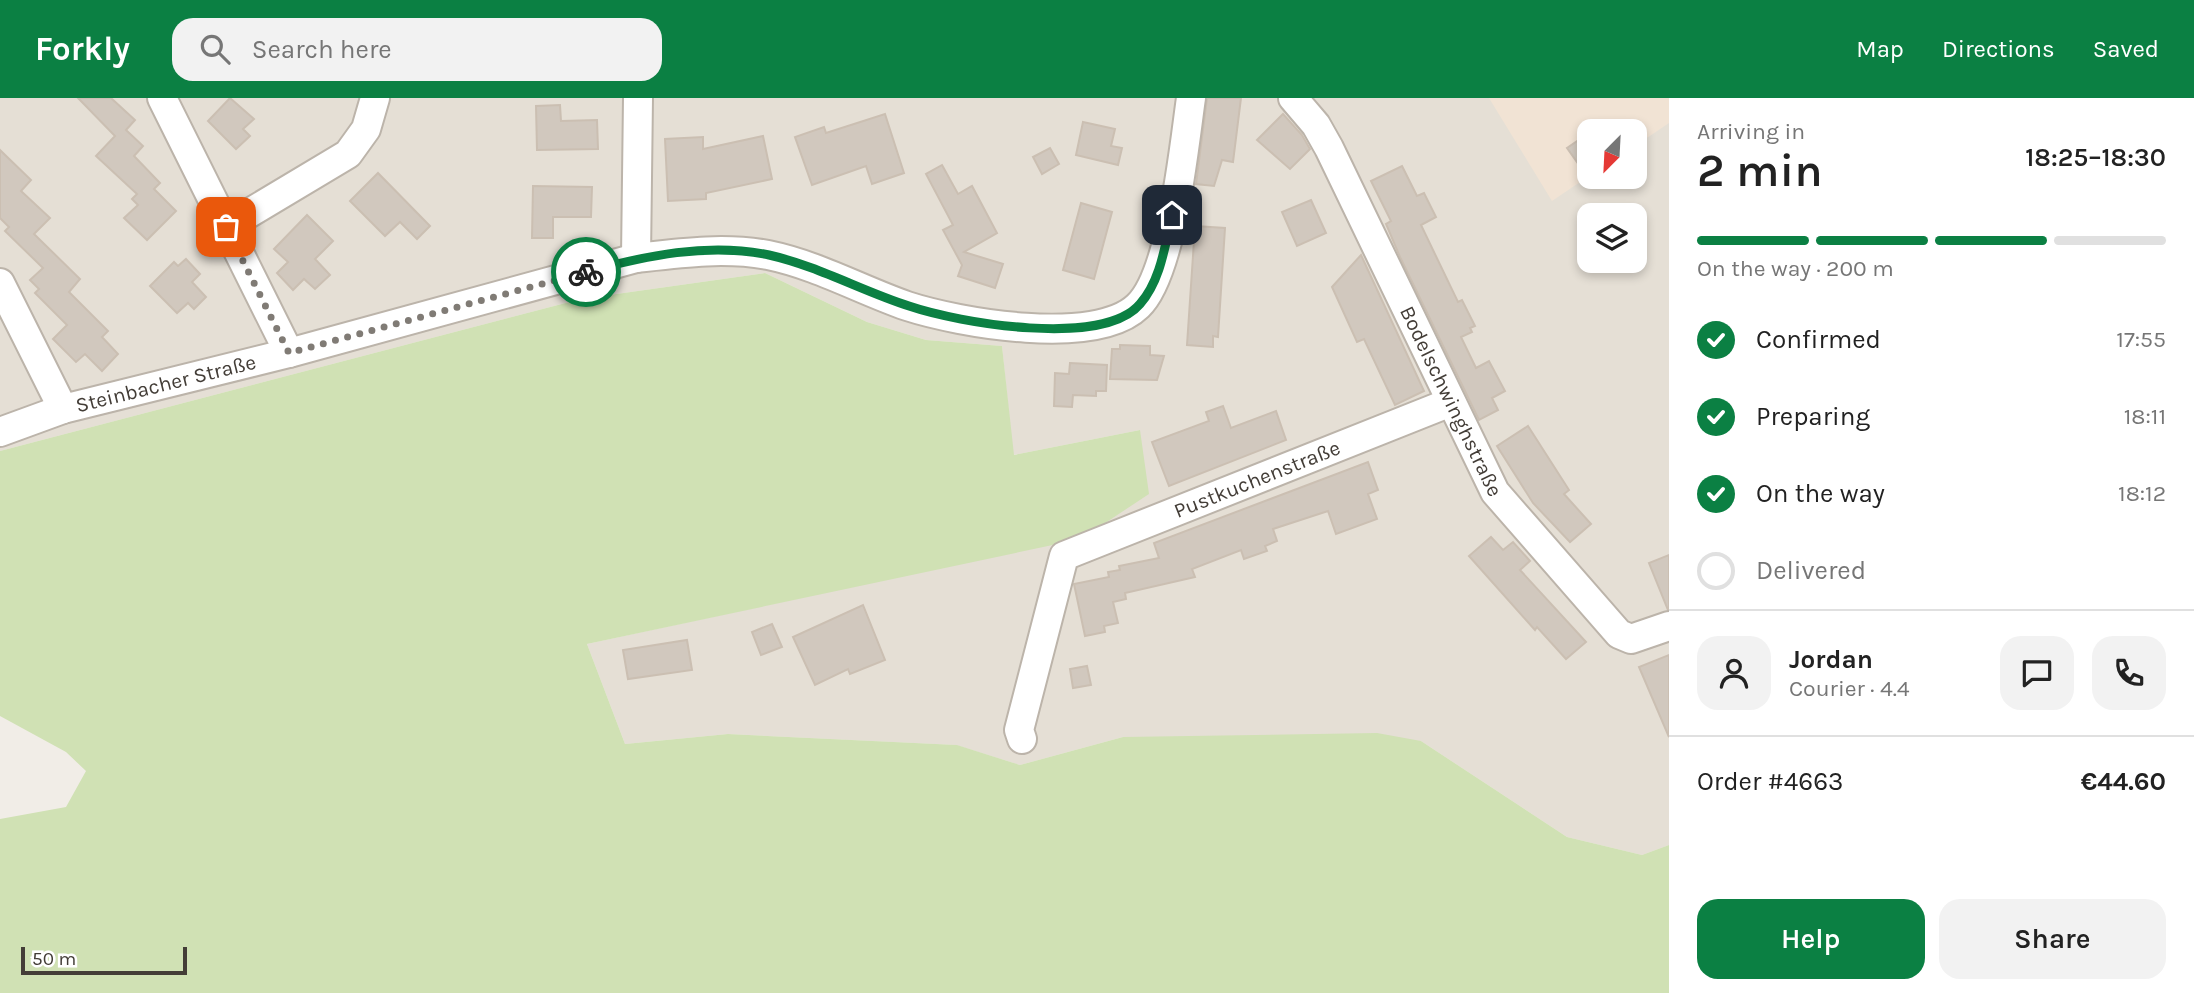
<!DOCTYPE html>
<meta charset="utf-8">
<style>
body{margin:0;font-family:Karla,sans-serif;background:#f2f2f2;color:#222;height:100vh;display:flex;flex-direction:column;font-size:26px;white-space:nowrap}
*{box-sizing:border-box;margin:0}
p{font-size:23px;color:#767676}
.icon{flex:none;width:38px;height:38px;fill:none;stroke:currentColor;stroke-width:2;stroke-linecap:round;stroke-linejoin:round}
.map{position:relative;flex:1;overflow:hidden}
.drawer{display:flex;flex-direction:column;background:#fff;width:525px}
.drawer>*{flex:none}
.needle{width:46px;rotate:204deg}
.buttons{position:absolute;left:1577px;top:21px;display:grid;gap:14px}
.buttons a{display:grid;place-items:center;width:70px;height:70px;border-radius:14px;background:#fff;box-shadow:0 4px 10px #0003;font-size:35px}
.scale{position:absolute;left:21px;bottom:18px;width:166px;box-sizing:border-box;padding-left:7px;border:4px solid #433d37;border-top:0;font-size:19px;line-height:24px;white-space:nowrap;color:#433d37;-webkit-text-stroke:5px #fff;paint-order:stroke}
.pin{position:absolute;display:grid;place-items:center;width:60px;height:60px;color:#fff;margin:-30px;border-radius:14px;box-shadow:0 4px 10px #0006}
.courier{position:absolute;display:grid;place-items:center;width:70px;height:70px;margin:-35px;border:5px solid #0b8043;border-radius:50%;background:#fff;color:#222;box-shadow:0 2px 9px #0007}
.summary em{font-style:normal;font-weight:600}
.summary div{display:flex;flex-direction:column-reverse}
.summary{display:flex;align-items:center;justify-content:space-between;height:119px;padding:0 28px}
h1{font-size:46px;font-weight:600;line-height:52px}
.bar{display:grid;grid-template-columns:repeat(4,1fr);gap:10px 7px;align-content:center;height:84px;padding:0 28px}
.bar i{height:9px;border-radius:5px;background:#e0e0e0}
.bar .selected{background:#0b8043}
.bar p{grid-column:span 4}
.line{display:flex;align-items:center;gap:18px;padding:0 28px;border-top:2px solid #e0e0e0}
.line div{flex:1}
.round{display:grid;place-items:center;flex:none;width:74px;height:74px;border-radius:21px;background:#f2f2f2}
ol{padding:0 28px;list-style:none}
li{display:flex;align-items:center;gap:21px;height:77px}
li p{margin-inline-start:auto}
li .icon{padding:7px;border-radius:50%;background:#0b8043;color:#fff;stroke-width:4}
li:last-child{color:#767676}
li i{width:38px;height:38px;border:4px solid #e0e0e0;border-radius:50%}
.action{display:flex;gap:14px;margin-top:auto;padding:14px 28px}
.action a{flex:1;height:80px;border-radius:21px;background:#0b8043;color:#fff;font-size:28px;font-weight:600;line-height:80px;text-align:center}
.action a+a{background:#f2f2f2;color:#222}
header{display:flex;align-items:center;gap:42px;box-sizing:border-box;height:98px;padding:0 35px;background:#0b8043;color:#fff}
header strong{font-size:33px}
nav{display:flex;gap:38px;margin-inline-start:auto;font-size:24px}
.search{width:490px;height:63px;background:#f2f2f2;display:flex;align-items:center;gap:18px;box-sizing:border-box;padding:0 24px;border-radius:21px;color:#767676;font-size:26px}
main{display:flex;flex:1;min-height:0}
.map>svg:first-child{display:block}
.residential{fill:#e5dfd5;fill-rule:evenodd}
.commercial{fill:#f1e3d4}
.green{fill:#d0e1b4}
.building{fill:#d1c8be;stroke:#cbbfb2;stroke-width:2}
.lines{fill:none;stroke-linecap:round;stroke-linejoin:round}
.minor-casing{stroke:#bcb4aa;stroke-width:32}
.minor{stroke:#fff;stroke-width:28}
.done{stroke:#807b75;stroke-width:7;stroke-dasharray:0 12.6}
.route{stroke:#0b8043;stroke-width:9}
.labels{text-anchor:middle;stroke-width:7;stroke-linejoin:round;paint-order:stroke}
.street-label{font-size:21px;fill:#433d37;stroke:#fff}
</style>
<header>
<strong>Forkly</strong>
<div class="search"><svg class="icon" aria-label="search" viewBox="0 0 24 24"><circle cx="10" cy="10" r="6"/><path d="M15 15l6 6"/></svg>Search here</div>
<nav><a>Map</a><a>Directions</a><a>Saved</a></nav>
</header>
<main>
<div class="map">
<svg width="1669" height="895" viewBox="0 0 1669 895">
<rect width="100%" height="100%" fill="#f1ede7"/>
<!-- residential -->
<path class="residential" d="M0 0H1669V747L1642 757 1567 739 1421 643 1123 639 1020 667 956 647 728 636 625 646 587 546 855 488 1140 332 1013 357 1002 248 926 242 867 224 765 175 581 201 0 353ZM1589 33H1634V79H1589ZM1589 117H1634V163H1589Z"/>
<!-- commercial -->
<polygon class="commercial" points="1489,0 1669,0 1669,25 1635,48 1634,33 1589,33 1589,78 1552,103"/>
<!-- green -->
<polygon class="green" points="765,175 867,224 926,242 1002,248 1014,357 1140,332 1149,396 1081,441 587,546 625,646 728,636 957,647 1020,667 1123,639 1377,635 1421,643 1567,739 1642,757 1669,747 1669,895 0,895 0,721 66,709 86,673 66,654 0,618 0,353 581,201"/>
<!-- building -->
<g class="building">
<polygon points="78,0 111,0 135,22 126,32 143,48 134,58 160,85 154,91 176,113 147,142 124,120 138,107 132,101 137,96 96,58 115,38"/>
<polygon points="230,0 254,21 243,31 250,38 236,51 208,23"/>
<polygon points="1207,0 1241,0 1233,64 1222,62 1214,88 1196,86"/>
<polygon points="560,7 561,23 597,22 598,51 537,52 536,8"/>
<polygon points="885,16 904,75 872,86 866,68 812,87 795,39 824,29 826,35"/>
<polygon points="1283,16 1302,37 1310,51 1290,71 1257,42"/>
<polygon points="1083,24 1115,31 1111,48 1122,50 1118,67 1076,57"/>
<polygon points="1589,35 1589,81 1567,50"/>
<polygon points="763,38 772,81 706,95 706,101 668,103 665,41 703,39 703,51"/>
<polygon points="1050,50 1059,66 1042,76 1033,59"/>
<polygon points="0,52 31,82 21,93 50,120 34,136 80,181 69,194 108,233 102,239 118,256 102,273 85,256 76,264 53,241 67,227 35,195 39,191 30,182 43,170 5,133 9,129 0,120"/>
<polygon points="942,67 958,96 972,88 997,135 964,154 1003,166 995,190 958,178 962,167 943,132 953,127 926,76"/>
<polygon points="1402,68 1417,98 1424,95 1436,119 1421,127 1458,204 1462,202 1475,228 1470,230 1472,234 1461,239 1476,270 1489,263 1505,293 1492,300 1498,312 1479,322 1400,159 1386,126 1391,123 1371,83"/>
<polygon points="378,75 430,128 417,141 400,124 385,138 350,103"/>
<polygon points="533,88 592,89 591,119 553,119 553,140 532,140"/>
<polygon points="1311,102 1326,135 1297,148 1282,114"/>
<polygon points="1081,105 1112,114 1094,181 1063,172"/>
<polygon points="307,117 333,143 315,161 330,177 315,191 304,181 293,192 277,175 288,164 274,151"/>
<polygon points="1195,128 1225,130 1218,239 1213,238 1213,249 1187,247"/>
<polygon points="1361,157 1424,293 1395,307 1364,241 1357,244 1332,189"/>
<polygon points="186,161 200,176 192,184 206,199 194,211 188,205 177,215 150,188 174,164 178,168"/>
<polygon points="1120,247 1150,248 1150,257 1164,258 1157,282 1110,281 1112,251 1120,251"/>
<polygon points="1070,265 1107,267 1106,293 1096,293 1096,298 1073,297 1072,309 1054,308 1055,275 1069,276"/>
<polygon points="1223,308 1231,330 1276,313 1286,342 1169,388 1152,344 1209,323 1206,314"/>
<polygon points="1528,328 1569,392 1564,396 1591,426 1570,444 1533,405 1497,348"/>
<polygon points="1368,364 1378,392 1368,396 1377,421 1336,436 1328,413 1273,431 1277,443 1265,448 1267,453 1244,461 1241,452 1192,471 1195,479 1125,495 1126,501 1113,504 1118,525 1104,528 1105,534 1085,538 1074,486 1109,479 1108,474 1120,472 1119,468 1159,460 1154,445"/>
<polygon points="1491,439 1503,452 1513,444 1530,463 1520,472 1586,544 1566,561 1537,529 1535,532 1469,458"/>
<polygon points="1669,457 1669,512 1668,512 1649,465"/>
<polygon points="863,507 885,562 850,576 848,571 815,587 793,539"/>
<polygon points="772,526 782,549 761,557 752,534"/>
<polygon points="687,542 692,572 628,581 623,552"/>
<polygon points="1669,557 1669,639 1639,569"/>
<polygon points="1087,568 1091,587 1073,590 1070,571"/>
</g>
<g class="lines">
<!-- minor casing -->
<g class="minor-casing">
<g id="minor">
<polyline points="162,0 289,255"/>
<path id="s1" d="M1293 0 1316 27 1329 50 1495 394 1619 536 1631 541 1669 528"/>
<polyline points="226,129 348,56 366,31 375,0"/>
<polyline points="636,160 638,0"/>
<polyline points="0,185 63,311"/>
<path id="s2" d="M0 334 63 311 289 255 636 160C680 155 724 149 768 157 817 167 861 192 907 208 959 225 1096 249 1138 208 1172 176 1184 48 1191 0"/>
<path id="s3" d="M1022 641 1019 632 1064 458 1451 304"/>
</g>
</g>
<!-- minor -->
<use href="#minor" class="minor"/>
</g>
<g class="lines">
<!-- done -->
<polyline class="done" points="226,129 289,255 586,174"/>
<!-- route -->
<path class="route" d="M586 174C645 158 708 144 769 157 818 168 862 193 909 208 959 225 1103 250 1140 206 1161 182 1165 147 1172 117"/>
</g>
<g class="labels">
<!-- street labels -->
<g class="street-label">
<text dy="7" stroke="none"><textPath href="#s2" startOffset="173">Steinbacher Straße</textPath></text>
<text dy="7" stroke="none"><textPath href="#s1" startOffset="343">Bodelschwinghstraße</textPath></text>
<text dy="7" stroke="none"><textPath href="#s3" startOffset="397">Pustkuchenstraße</textPath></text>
</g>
</g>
</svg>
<div class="buttons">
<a><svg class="needle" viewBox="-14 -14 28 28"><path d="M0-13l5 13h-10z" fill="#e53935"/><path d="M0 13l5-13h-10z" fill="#767676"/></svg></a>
<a><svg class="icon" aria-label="layers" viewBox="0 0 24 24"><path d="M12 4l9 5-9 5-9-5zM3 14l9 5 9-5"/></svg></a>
</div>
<div class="scale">50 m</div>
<div class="pin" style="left:226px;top:129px;background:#ea580c"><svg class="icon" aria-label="bag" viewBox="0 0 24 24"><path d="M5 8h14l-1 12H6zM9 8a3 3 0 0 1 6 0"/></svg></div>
<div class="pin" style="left:1172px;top:117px;background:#1f2937"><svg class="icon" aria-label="home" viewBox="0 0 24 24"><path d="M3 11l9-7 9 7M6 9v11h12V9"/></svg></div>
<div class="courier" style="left:586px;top:174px"><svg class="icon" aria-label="bike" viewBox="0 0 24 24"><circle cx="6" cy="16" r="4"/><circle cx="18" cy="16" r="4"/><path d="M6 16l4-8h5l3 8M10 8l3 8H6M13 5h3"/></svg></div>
</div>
<section class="drawer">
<div class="summary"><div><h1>2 min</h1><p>Arriving in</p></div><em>18:25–18:30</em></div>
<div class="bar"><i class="selected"></i><i class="selected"></i><i class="selected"></i><i></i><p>On the way · 200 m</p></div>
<ol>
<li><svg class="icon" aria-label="check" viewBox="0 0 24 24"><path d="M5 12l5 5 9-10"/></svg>Confirmed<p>17:55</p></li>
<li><svg class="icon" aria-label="check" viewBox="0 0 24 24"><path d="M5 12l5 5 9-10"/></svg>Preparing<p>18:11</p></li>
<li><svg class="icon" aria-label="check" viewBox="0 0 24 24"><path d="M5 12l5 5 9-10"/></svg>On the way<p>18:12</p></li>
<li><i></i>Delivered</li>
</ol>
<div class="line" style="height:126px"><a class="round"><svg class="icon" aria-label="person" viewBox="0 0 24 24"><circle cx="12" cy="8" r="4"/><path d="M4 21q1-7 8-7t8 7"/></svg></a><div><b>Jordan</b><p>Courier · 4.4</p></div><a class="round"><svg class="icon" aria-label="chat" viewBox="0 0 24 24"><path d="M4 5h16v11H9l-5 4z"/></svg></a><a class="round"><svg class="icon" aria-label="phone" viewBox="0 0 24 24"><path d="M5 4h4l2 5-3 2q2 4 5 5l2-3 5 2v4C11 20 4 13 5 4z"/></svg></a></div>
<div class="line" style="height:91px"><div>Order #4663</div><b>€44.60</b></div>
<div class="action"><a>Help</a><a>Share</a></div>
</section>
</main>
